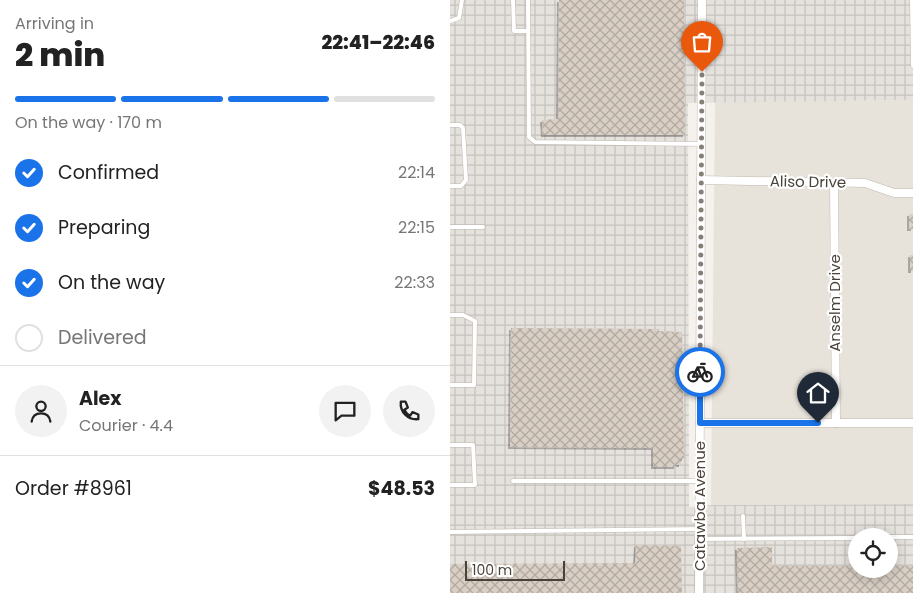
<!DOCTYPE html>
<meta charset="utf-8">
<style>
body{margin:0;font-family:Poppins,sans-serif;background:#f2f2f2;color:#222;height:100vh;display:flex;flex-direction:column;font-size:19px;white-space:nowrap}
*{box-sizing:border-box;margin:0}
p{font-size:16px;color:#767676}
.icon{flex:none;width:28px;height:28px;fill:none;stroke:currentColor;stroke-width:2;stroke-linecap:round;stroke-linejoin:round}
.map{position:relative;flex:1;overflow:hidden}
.drawer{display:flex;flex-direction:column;background:#fff;width:450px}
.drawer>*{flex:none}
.controls{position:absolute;left:398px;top:528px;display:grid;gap:10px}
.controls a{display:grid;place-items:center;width:50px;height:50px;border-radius:50%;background:#fff;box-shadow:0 2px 12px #0003;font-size:25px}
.scale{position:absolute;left:15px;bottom:12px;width:100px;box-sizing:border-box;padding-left:5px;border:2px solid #49423a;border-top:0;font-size:14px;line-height:18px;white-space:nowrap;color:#49423a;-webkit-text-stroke:4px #fff;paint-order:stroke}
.pin{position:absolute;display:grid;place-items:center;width:42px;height:42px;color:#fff;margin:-51px -21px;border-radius:50% 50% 50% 0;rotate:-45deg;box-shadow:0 0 5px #0007}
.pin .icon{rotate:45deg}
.courier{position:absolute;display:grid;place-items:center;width:50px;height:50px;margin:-25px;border:4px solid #1a73e8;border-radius:50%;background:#fff;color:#222;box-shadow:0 1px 6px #0007}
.headline em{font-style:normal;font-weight:800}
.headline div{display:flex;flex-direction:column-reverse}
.headline{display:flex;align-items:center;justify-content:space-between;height:85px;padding:0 15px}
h1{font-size:32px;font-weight:800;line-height:38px}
.bar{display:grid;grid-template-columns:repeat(4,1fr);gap:8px 5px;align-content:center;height:60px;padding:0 15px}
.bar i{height:6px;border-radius:4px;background:#e0e0e0}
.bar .active{background:#1a73e8}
.bar p{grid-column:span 4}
.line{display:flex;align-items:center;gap:12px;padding:0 15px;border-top:1px solid #e0e0e0}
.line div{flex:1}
.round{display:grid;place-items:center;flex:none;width:52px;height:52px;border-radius:26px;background:#f2f2f2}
ol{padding:0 15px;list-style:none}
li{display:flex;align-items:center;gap:15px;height:55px}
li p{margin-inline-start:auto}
li .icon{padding:5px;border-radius:50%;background:#1a73e8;color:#fff;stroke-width:4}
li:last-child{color:#767676}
li i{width:28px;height:28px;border:2px solid #e0e0e0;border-radius:50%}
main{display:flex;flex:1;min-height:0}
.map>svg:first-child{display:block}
.residential{fill:#e8e3da}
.industrial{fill:url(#industrial-grid);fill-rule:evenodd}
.building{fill:url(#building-cross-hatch);filter:url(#shadow)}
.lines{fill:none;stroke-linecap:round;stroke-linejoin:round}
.lane-casing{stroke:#c0b8af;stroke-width:5}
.street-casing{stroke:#c0b8af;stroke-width:9}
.lane{stroke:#fff;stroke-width:4}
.street{stroke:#fff;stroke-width:8}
.done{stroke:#857f78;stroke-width:5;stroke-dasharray:0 9}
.route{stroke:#1a73e8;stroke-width:6}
.labels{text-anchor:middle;stroke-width:4.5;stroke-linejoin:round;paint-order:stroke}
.street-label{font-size:15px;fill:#49423a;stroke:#fff}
</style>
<main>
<section class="drawer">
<div class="headline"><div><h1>2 min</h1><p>Arriving in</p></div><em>22:41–22:46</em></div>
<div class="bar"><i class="active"></i><i class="active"></i><i class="active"></i><i></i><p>On the way · 170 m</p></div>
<ol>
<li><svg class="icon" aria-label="check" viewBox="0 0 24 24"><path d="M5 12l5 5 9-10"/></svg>Confirmed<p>22:14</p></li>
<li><svg class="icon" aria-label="check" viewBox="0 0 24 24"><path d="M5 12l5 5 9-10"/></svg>Preparing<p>22:15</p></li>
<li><svg class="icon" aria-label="check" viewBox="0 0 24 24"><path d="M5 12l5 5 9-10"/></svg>On the way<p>22:33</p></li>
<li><i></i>Delivered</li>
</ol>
<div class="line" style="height:90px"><a class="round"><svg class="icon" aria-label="person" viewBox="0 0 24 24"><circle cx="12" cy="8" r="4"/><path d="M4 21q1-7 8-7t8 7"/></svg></a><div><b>Alex</b><p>Courier · 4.4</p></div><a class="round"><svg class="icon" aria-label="chat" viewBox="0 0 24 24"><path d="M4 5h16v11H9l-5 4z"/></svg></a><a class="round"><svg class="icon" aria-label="phone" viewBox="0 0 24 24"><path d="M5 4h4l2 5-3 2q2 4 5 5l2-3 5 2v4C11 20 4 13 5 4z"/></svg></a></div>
<div class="line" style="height:65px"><div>Order #8961</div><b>$48.53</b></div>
</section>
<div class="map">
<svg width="463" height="593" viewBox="0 0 463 593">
<defs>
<pattern id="industrial-grid" width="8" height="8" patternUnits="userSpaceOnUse" patternTransform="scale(1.25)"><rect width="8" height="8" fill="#e5e1dd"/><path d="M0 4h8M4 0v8" fill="none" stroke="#c6c2be"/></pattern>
<pattern id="building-cross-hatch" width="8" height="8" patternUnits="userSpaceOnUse" patternTransform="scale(1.25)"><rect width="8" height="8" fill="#d9cfc5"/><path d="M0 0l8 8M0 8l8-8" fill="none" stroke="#b2aaa1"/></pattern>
<filter id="shadow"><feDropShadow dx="-2" dy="2" stdDeviation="0" flood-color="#0004"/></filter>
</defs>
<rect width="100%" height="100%" fill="#f5f1ec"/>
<!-- residential -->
<polygon class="residential" points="463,100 463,504 261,505 265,102"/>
<!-- industrial -->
<path class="industrial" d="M0 0H463V100L238 103 239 507 261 505 463 504V593H0ZM406 536H439V569H406Z"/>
<!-- building -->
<g class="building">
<polygon points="109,0 234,0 235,135 93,135 92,120 108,119"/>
<rect x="459" y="214" width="4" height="15"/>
<rect x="460" y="255" width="3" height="16"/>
<polygon points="61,328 209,329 209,331 232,332 234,459 231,459 231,465 226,465 226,467 203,467 203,448 60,447"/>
<polygon points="186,545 231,546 232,593 0,593 0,564 185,563"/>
<polygon points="322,547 322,566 406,566 406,569 439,569 439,566 463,566 463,593 288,593 287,548"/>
</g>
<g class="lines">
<!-- lane casing -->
<g class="lane-casing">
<g id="lane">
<polyline points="63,0 64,31 78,31"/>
<polyline points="78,0 79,137 85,142 251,144"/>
<polyline points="462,0 463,66"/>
<polyline points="0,21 9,18 12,0"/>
<polyline points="0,125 10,125 13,128 16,180 11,186 0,186"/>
<polyline points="0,227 33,227"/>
<polyline points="0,315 13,315 25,321 24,385 0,385"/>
<polyline points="0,445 23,445 25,485 0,485"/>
<polyline points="63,481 250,481"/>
<polyline points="293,516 294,539"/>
<polyline points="0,532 250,529"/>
<polyline points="439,537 463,537"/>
<polyline points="250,539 406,538"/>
</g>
</g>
<!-- street casing -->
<g class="street-casing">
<g id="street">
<polyline points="251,180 415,183 444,193 463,193"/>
<polyline points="384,183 386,423"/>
<polyline points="250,423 463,423"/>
<polyline points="249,593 252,0"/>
</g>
</g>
<!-- lane -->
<use href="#lane" class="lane"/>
<!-- street -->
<use href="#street" class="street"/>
</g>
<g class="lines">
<!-- done -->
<polyline class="done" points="250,372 252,72"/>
<!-- route -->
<polyline class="route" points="250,372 250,423 368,423"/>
</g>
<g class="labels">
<!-- street labels -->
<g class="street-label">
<text transform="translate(358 182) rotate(1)" y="5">Aliso Drive</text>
<text transform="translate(385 303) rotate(-90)" y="5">Anselm Drive</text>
<text transform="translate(250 506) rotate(-90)" y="5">Catawba Avenue</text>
</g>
</g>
</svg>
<div class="controls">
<a><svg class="icon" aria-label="locate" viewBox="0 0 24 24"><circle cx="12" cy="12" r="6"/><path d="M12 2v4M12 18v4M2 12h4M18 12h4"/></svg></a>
</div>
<div class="scale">100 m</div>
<div class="pin" style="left:252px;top:72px;background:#ea580c"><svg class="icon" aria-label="bag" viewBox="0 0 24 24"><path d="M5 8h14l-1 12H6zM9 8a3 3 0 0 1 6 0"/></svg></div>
<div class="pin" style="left:368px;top:423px;background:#1f2937"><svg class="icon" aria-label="home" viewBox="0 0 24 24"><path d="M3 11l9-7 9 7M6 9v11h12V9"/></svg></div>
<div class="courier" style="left:250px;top:372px"><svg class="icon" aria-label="bike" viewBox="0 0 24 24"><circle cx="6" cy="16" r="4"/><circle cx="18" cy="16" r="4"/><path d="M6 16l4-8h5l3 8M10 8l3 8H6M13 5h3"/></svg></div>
</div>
</main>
